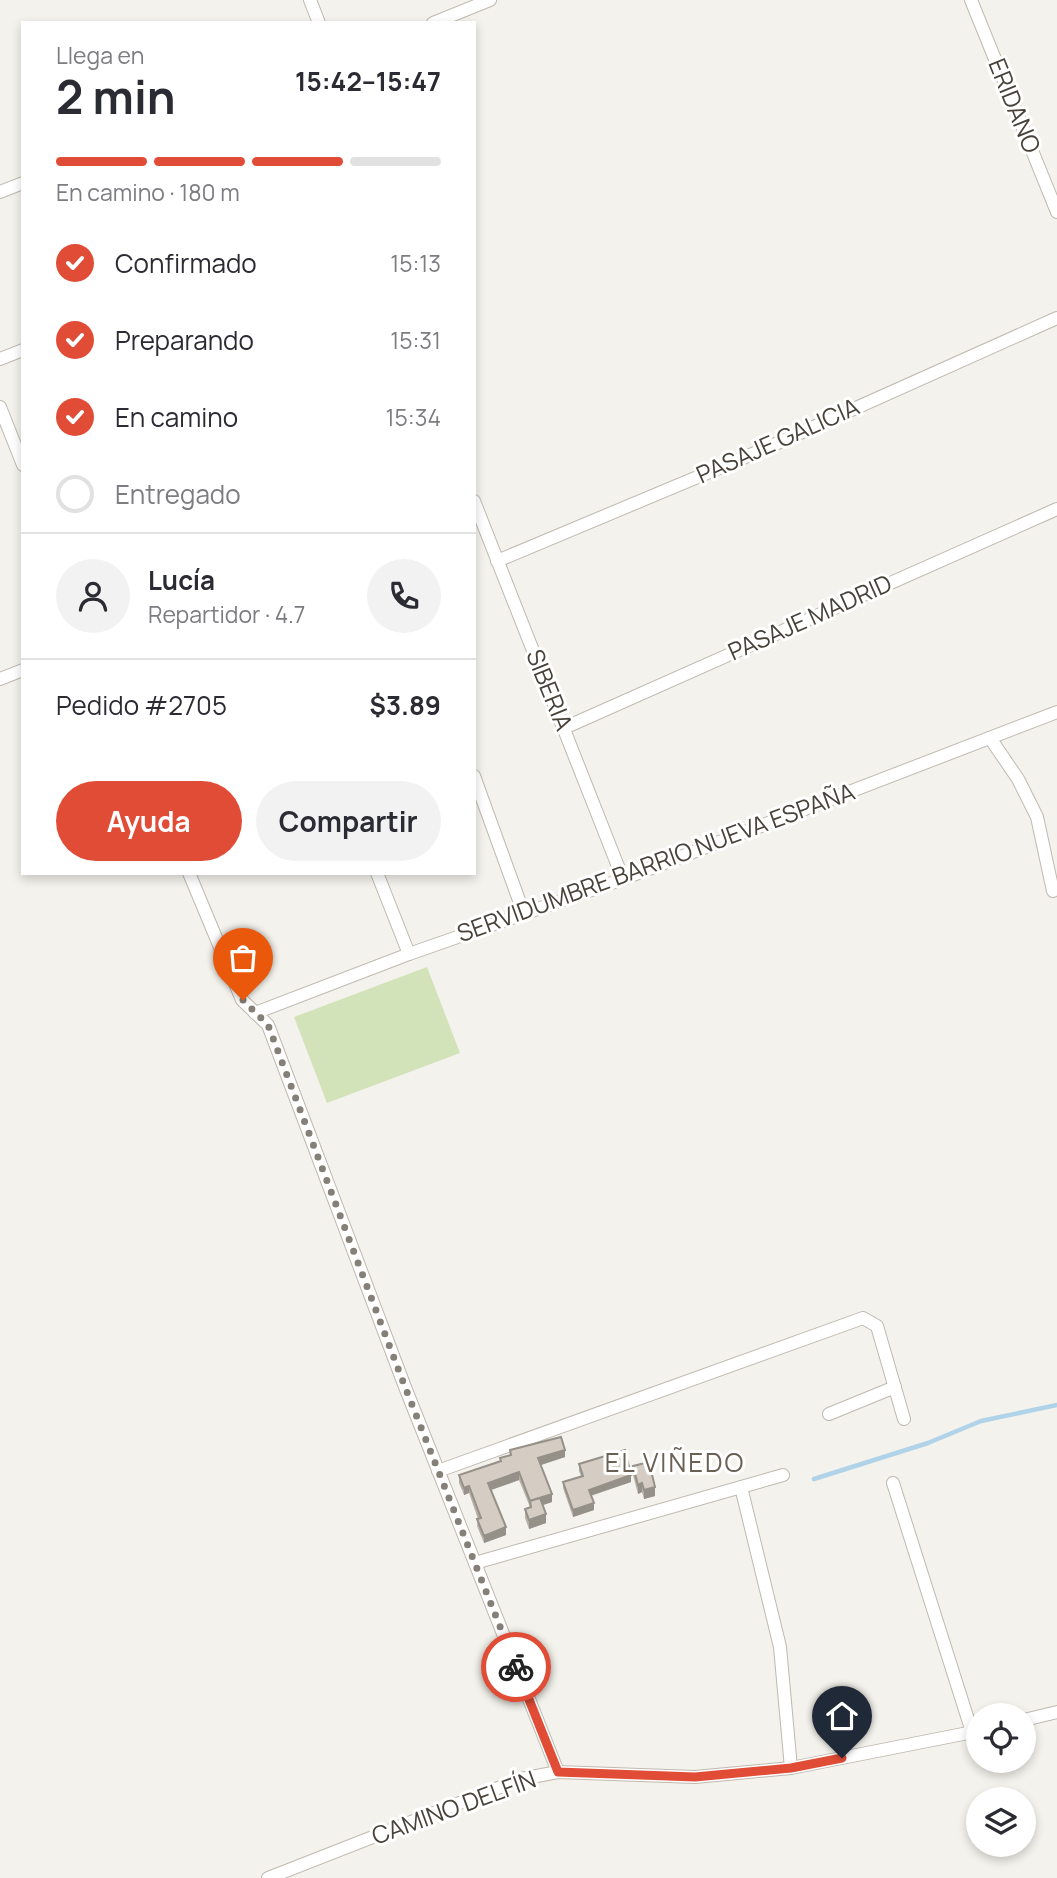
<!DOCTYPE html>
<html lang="es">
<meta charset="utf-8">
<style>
body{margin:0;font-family:Manrope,sans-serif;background:#f2f2f3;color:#2b2b33;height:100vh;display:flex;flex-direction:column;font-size:26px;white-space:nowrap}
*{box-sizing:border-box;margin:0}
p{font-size:23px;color:#7c7c81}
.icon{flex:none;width:38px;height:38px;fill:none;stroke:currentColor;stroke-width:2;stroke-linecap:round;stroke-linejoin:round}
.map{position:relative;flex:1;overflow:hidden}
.details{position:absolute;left:21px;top:21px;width:455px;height:854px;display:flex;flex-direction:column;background:#fff;border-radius:0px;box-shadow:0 4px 10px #0003}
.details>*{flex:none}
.buttons{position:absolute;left:966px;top:1703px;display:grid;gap:14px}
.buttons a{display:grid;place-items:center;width:70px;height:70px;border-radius:50%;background:#fff;box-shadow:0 4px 10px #0003;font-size:35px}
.pin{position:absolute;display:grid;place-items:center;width:60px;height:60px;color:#fff;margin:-72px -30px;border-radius:50% 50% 50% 0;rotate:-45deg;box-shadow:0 0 7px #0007}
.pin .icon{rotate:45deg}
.courier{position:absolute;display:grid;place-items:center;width:70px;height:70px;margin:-35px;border:5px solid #e14c36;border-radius:50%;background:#fff;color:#222;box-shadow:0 2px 9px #0007}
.summary em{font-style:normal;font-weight:700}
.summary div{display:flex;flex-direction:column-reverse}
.summary{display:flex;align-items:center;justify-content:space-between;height:119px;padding:0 35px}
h1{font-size:46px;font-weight:700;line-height:52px}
.bar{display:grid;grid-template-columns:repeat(4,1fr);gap:10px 7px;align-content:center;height:84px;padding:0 35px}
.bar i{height:9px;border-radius:5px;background:#e1e1e2}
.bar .on{background:#e14c36}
.bar p{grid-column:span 4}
.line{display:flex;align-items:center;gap:18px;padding:0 35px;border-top:2px solid #e1e1e2}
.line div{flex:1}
.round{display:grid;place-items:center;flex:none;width:74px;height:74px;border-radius:37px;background:#f2f2f3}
ol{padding:0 35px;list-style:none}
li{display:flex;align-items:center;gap:21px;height:77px}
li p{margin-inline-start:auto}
li .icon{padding:7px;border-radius:50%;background:#e14c36;color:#fff;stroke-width:4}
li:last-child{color:#7c7c81}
li i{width:38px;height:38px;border:4px solid #e1e1e2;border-radius:50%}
.primary-button{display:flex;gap:14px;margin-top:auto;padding:14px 35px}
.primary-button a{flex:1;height:80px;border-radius:42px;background:#e14c36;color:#fff;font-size:28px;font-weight:700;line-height:80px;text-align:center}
.primary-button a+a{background:#f2f2f3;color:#2b2b33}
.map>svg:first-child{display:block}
.green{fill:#d2e3ba}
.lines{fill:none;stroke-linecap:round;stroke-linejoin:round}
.stream{stroke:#b0d3e9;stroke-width:4.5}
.street-casing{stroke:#bfb9b0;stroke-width:14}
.street{stroke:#fff;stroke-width:12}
.wall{fill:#b7b0a8}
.shaded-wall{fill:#959088}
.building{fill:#d5cdc3;stroke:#959088;stroke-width:2}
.done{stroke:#848078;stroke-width:7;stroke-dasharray:0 12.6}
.route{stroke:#e14c36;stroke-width:9}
.labels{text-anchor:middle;stroke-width:6;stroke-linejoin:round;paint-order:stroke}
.street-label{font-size:24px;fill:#48423a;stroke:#fff}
.neighbourhood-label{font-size:26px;letter-spacing:2px;fill:#6a6053;stroke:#fff}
</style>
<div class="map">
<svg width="1057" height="1878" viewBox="0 0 1057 1878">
<rect width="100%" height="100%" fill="#f4f2ec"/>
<!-- green -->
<polygon class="green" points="427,967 460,1053 327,1103 294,1017"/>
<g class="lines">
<!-- stream -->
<polyline class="stream" points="814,1479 928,1443 981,1421 1057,1405"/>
<!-- street casing -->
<g class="street-casing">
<g id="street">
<polyline points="310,0 319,23"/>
<polyline points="971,0 1057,212"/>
<polyline points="433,23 490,0"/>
<polyline points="0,192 23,183"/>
<polyline points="0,359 23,350"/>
<polyline points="0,407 23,465"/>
<polyline points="474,501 623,879"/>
<polyline points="497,561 762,450 1057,318"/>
<polyline points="0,679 23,670"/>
<polyline points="564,728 1057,509"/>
<polyline points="990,738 1018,779 1037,817 1053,891"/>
<polyline points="474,776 524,914"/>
<polyline points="189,873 242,1000 268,1025 405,1387 558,1772"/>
<polyline points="377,873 409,954"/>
<polyline points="255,1013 409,954 623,879 1057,712"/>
<polyline points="829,1414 895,1387"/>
<polyline points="438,1471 863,1318 877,1326 904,1419"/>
<polyline points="893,1483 972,1732"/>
<polyline points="741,1487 780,1647 791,1768"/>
<polyline points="475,1563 783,1475"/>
<polyline points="1024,1720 1057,1712"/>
<polyline points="268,1878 521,1779 558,1772 695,1777 791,1768 978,1731"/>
</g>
</g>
<!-- street -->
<use href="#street" class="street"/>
</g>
<!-- wall -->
<g class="wall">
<polygon points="510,1450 565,1457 540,1465 552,1502 543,1505 546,1523 529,1529 525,1518 525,1509 530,1507 519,1480 491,1490 506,1535 484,1543 477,1526 478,1519 469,1493 464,1495 459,1483 459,1475 500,1462 500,1458 510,1455"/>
<polygon points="579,1464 631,1482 591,1496 594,1510 573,1517 563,1488 563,1482 581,1476 579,1471"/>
<polygon points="633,1466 655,1496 644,1499 642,1492 638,1494 633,1475"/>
</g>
<!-- shaded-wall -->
<g class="shaded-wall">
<polygon points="565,1450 565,1457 538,1466 538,1458"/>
<polygon points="519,1472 519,1480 488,1491 488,1483"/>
<polygon points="631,1475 631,1482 589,1496 589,1490"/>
<polygon points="642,1483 642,1492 638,1494 638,1485"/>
<polygon points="469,1486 469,1493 464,1495 464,1488"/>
<polygon points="655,1487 655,1496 644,1499 644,1490"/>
<polygon points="552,1494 552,1502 531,1509 531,1502"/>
<polygon points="594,1503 594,1510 573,1517 573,1510"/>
<polygon points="546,1514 546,1523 529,1529 529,1520"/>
<polygon points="506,1527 506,1535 484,1543 484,1536"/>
</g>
<!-- building -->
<g class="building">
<polygon points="561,1437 565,1450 538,1458 552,1494 530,1501 519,1472 488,1483 506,1527 484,1536 477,1519 481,1518 469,1486 464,1488 459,1475 501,1461 500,1458 511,1455 510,1450"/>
<polygon points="625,1450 631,1475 589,1490 594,1503 573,1510 563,1482 583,1476 579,1464"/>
<polygon points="649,1462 655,1487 644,1490 642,1483 638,1485 633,1466"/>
<polygon points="540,1498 546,1514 529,1520 525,1509 531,1507 530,1501"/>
</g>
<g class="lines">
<!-- done -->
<polyline class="done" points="243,1000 268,1025 405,1387 516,1667"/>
<!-- route -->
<polyline class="route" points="516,1667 558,1772 695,1777 791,1768 842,1758"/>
</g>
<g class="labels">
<!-- street labels -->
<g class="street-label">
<text transform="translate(1014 106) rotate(68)" y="8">ERIDANO</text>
<text transform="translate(778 441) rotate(-24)" y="8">PASAJE GALICIA</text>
<text transform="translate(810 618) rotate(-24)" y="8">PASAJE MADRID</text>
<text transform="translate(549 690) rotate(68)" y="8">SIBERIA</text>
<text transform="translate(656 863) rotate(-20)" y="8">SERVIDUMBRE BARRIO NUEVA ESPAÑA</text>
<text transform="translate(454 1808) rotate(-20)" y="8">CAMINO DELFÍN</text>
</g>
<!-- neighbourhood labels -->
<g class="neighbourhood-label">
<text x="675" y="1472">EL VIÑEDO</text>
</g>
</g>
</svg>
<div class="buttons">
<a><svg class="icon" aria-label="locate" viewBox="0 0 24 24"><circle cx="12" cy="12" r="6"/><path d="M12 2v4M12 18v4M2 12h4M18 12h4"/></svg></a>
<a><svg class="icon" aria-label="layers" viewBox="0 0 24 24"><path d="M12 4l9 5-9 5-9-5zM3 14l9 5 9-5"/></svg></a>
</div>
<div class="pin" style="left:243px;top:1000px;background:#ea580c"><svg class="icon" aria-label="bag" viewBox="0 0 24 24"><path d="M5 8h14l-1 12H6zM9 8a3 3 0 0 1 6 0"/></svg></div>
<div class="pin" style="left:842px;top:1758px;background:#1f2937"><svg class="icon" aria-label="home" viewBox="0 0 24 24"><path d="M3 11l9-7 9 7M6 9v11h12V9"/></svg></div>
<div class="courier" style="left:516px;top:1667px"><svg class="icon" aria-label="bike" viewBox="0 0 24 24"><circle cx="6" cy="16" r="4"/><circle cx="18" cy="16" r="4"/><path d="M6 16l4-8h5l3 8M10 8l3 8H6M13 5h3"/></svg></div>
<section class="details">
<div class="summary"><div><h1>2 min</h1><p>Llega en</p></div><em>15:42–15:47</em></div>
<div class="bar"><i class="on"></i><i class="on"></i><i class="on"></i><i></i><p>En camino · 180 m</p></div>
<ol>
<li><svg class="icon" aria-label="check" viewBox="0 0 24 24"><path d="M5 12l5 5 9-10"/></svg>Confirmado<p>15:13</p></li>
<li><svg class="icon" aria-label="check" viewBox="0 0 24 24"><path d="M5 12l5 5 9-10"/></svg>Preparando<p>15:31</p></li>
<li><svg class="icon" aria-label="check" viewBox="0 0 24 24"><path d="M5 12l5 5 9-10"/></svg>En camino<p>15:34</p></li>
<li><i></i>Entregado</li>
</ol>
<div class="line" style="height:126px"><a class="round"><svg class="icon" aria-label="person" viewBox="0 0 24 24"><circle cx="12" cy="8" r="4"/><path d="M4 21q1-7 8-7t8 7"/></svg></a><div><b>Lucía</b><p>Repartidor · 4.7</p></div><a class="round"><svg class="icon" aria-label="phone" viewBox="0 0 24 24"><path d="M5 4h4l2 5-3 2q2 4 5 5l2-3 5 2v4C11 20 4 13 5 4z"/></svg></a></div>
<div class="line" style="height:91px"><div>Pedido #2705</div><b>$3.89</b></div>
<div class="primary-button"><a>Ayuda</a><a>Compartir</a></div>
</section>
</div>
